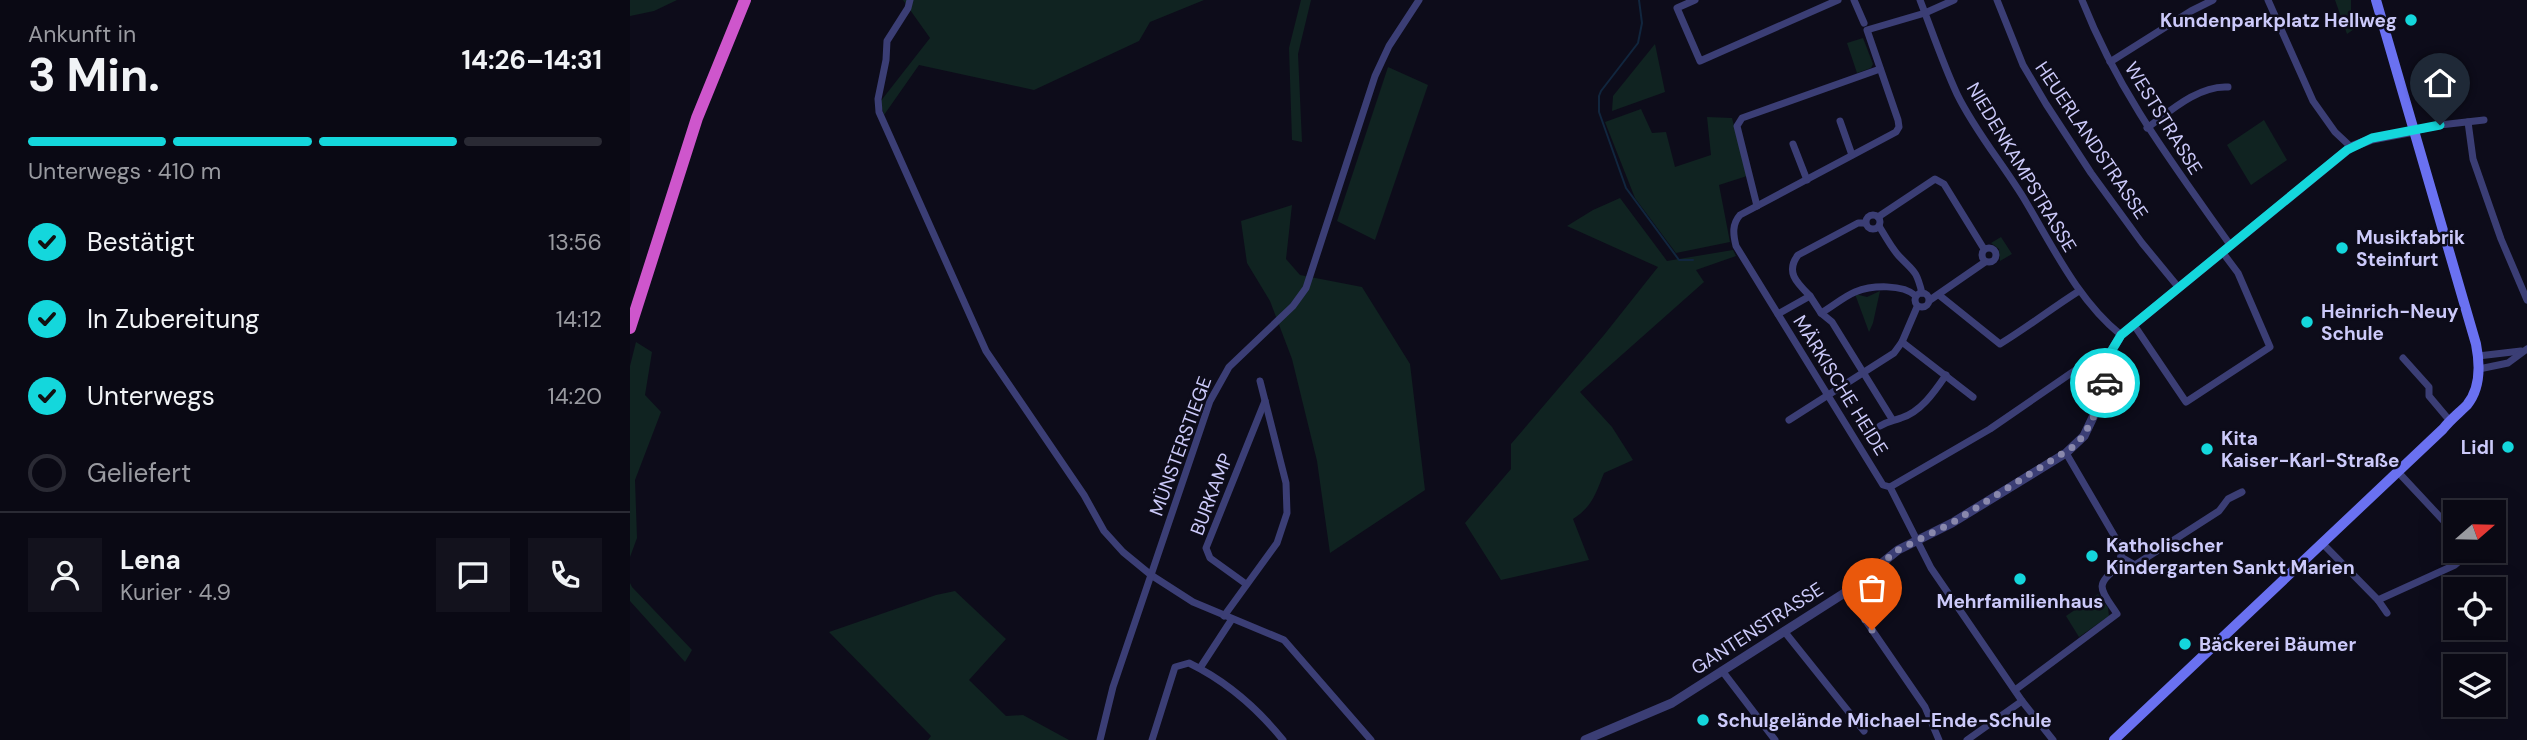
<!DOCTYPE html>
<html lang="de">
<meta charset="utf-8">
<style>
body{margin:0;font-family:"DM Sans",sans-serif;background:#13121d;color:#f1f3f6;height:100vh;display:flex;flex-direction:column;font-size:26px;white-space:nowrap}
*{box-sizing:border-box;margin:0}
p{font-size:23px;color:#999aa0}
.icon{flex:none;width:38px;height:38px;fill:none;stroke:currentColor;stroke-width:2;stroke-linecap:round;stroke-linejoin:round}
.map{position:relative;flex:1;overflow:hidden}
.sheet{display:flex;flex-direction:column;background:#0a0914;width:630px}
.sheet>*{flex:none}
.needle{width:46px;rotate:70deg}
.controls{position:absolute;left:1813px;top:500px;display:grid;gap:14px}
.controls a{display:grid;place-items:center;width:63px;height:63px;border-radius:0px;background:#0a0914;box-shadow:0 7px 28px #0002,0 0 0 2px #2a2a34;font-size:35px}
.pin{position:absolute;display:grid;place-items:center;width:60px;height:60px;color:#fff;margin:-72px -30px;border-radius:50% 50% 50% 0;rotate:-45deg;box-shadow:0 0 7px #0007}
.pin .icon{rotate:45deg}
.courier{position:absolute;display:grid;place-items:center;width:70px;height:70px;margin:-35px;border:5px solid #14d7dc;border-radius:50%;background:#fff;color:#222;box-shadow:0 2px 9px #0007}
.head em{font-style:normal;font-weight:700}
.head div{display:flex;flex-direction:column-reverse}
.head{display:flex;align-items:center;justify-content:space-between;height:119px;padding:0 28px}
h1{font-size:46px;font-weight:700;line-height:52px}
.bar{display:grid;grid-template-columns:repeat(4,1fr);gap:10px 7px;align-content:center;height:84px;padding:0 28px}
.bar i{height:9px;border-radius:5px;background:#2a2a34}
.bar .current{background:#14d7dc}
.bar p{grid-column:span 4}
.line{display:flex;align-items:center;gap:18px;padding:0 28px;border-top:2px solid #2a2a34}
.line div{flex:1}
.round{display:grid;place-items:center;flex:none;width:74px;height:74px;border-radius:0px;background:#13121d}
ol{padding:0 28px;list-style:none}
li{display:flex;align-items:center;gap:21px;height:77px}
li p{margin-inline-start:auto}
li .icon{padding:7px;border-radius:50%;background:#14d7dc;color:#111;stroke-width:4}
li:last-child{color:#999aa0}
li i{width:38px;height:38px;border:4px solid #2a2a34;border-radius:50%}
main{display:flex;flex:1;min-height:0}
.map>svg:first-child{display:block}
.green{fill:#102321}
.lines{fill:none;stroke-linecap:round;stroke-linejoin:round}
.stream{stroke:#11263e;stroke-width:2}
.minor{stroke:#3b3e75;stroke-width:7}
.tertiary{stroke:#3b3e75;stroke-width:9}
.secondary{stroke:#6a71f1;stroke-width:10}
.trunk{stroke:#ce56cc;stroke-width:12}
.done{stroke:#8988ac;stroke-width:7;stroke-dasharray:0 12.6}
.route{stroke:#14d7dc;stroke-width:9}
.poi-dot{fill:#14d7dc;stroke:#0d0c1a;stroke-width:2.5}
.labels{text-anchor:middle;stroke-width:5;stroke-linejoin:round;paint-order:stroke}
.poi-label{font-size:19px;font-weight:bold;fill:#cccafa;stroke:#0d0c1a;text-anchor:start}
.street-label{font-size:19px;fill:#cccafa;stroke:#0d0c1a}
</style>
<main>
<section class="sheet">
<div class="head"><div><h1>3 Min.</h1><p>Ankunft in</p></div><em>14:26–14:31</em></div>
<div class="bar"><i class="current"></i><i class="current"></i><i class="current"></i><i></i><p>Unterwegs · 410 m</p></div>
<ol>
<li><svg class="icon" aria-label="check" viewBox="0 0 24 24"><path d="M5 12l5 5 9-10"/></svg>Bestätigt<p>13:56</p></li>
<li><svg class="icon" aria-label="check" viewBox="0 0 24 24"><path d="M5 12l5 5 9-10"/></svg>In Zubereitung<p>14:12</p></li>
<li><svg class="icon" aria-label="check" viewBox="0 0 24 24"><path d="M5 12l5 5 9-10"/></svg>Unterwegs<p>14:20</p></li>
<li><i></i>Geliefert</li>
</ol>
<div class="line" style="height:126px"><a class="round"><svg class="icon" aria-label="person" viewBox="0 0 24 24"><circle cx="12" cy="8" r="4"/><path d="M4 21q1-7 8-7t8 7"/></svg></a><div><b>Lena</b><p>Kurier · 4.9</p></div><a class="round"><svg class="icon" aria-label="chat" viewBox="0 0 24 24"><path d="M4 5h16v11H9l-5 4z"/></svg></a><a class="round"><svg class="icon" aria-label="phone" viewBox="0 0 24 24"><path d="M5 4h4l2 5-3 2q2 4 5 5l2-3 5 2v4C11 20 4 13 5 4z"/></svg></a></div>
</section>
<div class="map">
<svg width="1897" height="740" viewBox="0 0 1897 740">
<rect width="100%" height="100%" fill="#0d0c1a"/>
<!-- green -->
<g class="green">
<polygon points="0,0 47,0 24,11 0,16"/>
<polygon points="273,0 574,0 520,22 509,41 404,90 289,65 254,115 250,102 300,38"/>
<polygon points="671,0 681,0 668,54 672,142 662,140 659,48"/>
<polygon points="1705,0 1721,0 1721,11 1727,27 1717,34"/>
<polygon points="1233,38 1243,64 1241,68 1227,73 1217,43"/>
<polygon points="1025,44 1035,92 982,111 983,96"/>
<polygon points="758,67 798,85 745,240 707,221"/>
<polygon points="1011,109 1022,133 1036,132 1045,167 1081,155 1077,117 1102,118 1117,176 1089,185 1100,242 1046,253 1005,198 975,122"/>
<polygon points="1634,120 1657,160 1621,185 1597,145"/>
<path d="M990 198 1037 261 1103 250 1106 256 1066 270 1074 282 950 392 982 427 1003 460 974 473C966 493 962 507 943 519L959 560 871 580 835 523 881 469V444L974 335 1028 267 937 226 963 210Z"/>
<polygon points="662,205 656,259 670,275 732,287 780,364 795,490 700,553 687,461 662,359 640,301 617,263 611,221"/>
<polygon points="1371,237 1382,254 1370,261 1369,249 1361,243"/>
<polygon points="1250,291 1243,323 1239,332 1225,294 1237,297"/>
<polygon points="6,342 22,352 15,395 31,412 5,480 7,538 0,557 0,366"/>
<polygon points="0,583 2,587 62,650 55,662 0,601"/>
<polygon points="325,591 376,639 339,680 376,716 393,715 439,740 298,740 301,736 199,632 306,595"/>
<polygon points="1468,594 1478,608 1479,616 1449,637 1436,616"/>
</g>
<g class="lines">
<!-- stream -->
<polyline class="stream" points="1009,0 1012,23 1008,43 971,91 969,96 969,112 996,188 1049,260 1063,260"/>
<!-- minor -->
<g class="minor">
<polyline points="280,0 278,8 257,41 256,60 248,99 249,112 356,351 454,495 474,531 493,552 521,575 563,602 654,640 741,740"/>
<polyline points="1065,0 1047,8 1070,61 1208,0"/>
<polyline points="1224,0 1234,23"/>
<path d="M1290 0C1302 31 1313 64 1327 94 1346 133 1374 165 1396 202 1424 249 1448 300 1491 335"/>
<path d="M1324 0 1295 13 1237 30 1268 120 1269 127 1266 132 1110 215C1102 224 1103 234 1106 246L1253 485 1260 487 1301 568 1392 701 1423 740"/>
<polyline points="1367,0 1393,65 1416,104 1461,173 1512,243 1549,288"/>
<path d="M1452 0C1489 94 1543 164 1601 246"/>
<polyline points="1638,0 1683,101 1705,132 1721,147"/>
<polyline points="1480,62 1561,11 1583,0"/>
<polyline points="1210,121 1222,155"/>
<polyline points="1838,122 1843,159 1871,239 1897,300"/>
<path d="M1517 128C1540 111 1569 85 1598 87"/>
<polyline points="1784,131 1810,125 1854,120"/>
<polyline points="1163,144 1177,180"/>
<polyline points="1127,206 1107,126 1112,118 1250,69"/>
<circle cx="1243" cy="222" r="7"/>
<polyline points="1248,217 1305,179 1314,184 1354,249"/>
<path d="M1249 226C1255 236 1261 247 1268 255 1284 272 1286 269 1292 293"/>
<circle cx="1359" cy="255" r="7"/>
<circle cx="1292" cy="300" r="7"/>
<path d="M1309 295 1370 344C1398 327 1422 308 1449 291"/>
<polyline points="1180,296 1191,313 1202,322 1262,419"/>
<polyline points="1300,300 1355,262"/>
<path d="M1191 313C1202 307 1213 297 1225 292 1242 285 1273 284 1286 296"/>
<path d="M1148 314 1180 296C1167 283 1155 272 1168 255L1228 223H1235"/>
<polyline points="1504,325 1556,402 1640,347 1608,273 1593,253"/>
<polyline points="1272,342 1343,397"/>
<polyline points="1848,356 1891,351"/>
<polyline points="1773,358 1799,387 1799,396 1820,421"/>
<polyline points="1849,369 1878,363 1897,349"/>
<polyline points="1159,420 1264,353 1272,342 1287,307"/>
<path d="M1250 426C1258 421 1263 421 1271 418 1291 412 1305 391 1316 375"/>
<polyline points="1768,472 1825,533"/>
<polyline points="1260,487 1360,429 1466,356 1482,350"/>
<polyline points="1693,544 1748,600 1757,613"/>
<polyline points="1491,557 1505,565 1589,511 1598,499 1612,492"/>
<polyline points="616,584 580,558 576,548 635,401"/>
<polyline points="1216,592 1295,707 1309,740"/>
<polyline points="1748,600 1825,565 1834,557 1833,551"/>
<polyline points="594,616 647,543 657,513 656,483 630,381"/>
<polyline points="1154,631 1234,731"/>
<polyline points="570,668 602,619"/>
<polyline points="1093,672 1145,740"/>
<path d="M1385 690 1487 614C1472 591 1462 585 1489 567L1492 549 1436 453"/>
<polyline points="470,740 483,687 580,401 599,367 663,306 676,288 745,76 759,46 789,0"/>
<path d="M522 740 545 667 559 663C596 681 628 709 653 740"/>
<polyline points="1337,740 1392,701"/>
</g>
<!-- tertiary -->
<polyline class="tertiary" points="955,740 1042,703 1216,592 1268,550 1322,523 1436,453 1454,436 1465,413 1474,388 1482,350 1491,335 1721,147 1742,139 1784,131"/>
<!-- secondary -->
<path class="secondary" d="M1484 740 1813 429C1820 420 1829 413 1837 405 1851 388 1850 364 1846 344L1746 0"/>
<!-- trunk -->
<polyline class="trunk" points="0,328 67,118 115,0"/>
</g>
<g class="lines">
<!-- done -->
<path class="done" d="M1242 630 1216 592 1268 550 1322 523 1446 445C1460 428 1470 405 1475 383"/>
<!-- route -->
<polyline class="route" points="1475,383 1482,350 1491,335 1717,150 1742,138 1810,125"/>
</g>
<!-- markers -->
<g class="poi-dot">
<circle cx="1781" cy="20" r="7"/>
<circle cx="1712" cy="248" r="7"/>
<circle cx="1677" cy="322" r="7"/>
<circle cx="1878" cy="447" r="7"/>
<circle cx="1577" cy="449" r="7"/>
<circle cx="1462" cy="556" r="7"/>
<circle cx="1390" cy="579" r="7"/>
<circle cx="1555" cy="644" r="7"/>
<circle cx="1073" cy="720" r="7"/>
</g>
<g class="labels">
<!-- poi labels -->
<g class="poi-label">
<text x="1767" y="27" text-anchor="end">Kundenparkplatz Hellweg</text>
<text x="1726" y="244">Musikfabrik<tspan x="1726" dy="22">Steinfurt</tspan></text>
<text x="1691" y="318">Heinrich-Neuy<tspan x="1691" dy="22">Schule</tspan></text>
<text x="1591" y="445">Kita<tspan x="1591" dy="22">Kaiser-Karl-Straße</tspan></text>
<text x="1864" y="454" text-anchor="end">Lidl</text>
<text x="1476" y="552">Katholischer<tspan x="1476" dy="22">Kindergarten Sankt Marien</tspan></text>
<text x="1390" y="608" text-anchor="middle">Mehrfamilienhaus</text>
<text x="1569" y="651">Bäckerei Bäumer</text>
<text x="1087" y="727">Schulgelände Michael-Ende-Schule</text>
</g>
<!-- street labels -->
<g class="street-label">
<text transform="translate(1534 118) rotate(58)" y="7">WESTSTRASSE</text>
<text transform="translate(1462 140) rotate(56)" y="7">HEUERLANDSTRASSE</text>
<text transform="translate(1392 167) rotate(59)" y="7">NIEDENKAMPSTRASSE</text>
<text transform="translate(1211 385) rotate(58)" y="7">MÄRKISCHE HEIDE</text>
<text transform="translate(550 446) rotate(-70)" y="7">MÜNSTERSTIEGE</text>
<text transform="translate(581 494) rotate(-69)" y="7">BURKAMP</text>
<text transform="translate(1127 628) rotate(-33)" y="7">GANTENSTRASSE</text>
</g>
</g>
</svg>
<div class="controls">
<a><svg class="needle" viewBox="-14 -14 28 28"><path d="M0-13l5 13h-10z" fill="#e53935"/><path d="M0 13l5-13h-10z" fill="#999aa0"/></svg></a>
<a><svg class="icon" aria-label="locate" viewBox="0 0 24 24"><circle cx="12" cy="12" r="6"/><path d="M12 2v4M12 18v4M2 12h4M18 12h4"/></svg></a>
<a><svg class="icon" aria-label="layers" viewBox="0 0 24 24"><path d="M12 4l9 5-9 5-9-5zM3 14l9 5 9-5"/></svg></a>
</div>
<div class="pin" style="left:1242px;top:630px;background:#ea580c"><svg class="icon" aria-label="bag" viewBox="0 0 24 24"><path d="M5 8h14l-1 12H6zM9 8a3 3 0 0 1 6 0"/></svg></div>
<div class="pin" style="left:1810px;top:125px;background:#1f2937"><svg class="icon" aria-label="home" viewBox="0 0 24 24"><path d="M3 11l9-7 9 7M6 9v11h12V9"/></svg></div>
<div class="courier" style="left:1475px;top:383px"><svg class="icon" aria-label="car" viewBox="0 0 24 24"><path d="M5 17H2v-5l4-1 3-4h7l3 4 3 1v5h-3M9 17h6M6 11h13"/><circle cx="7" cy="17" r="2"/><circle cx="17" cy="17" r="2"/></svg></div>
</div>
</main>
